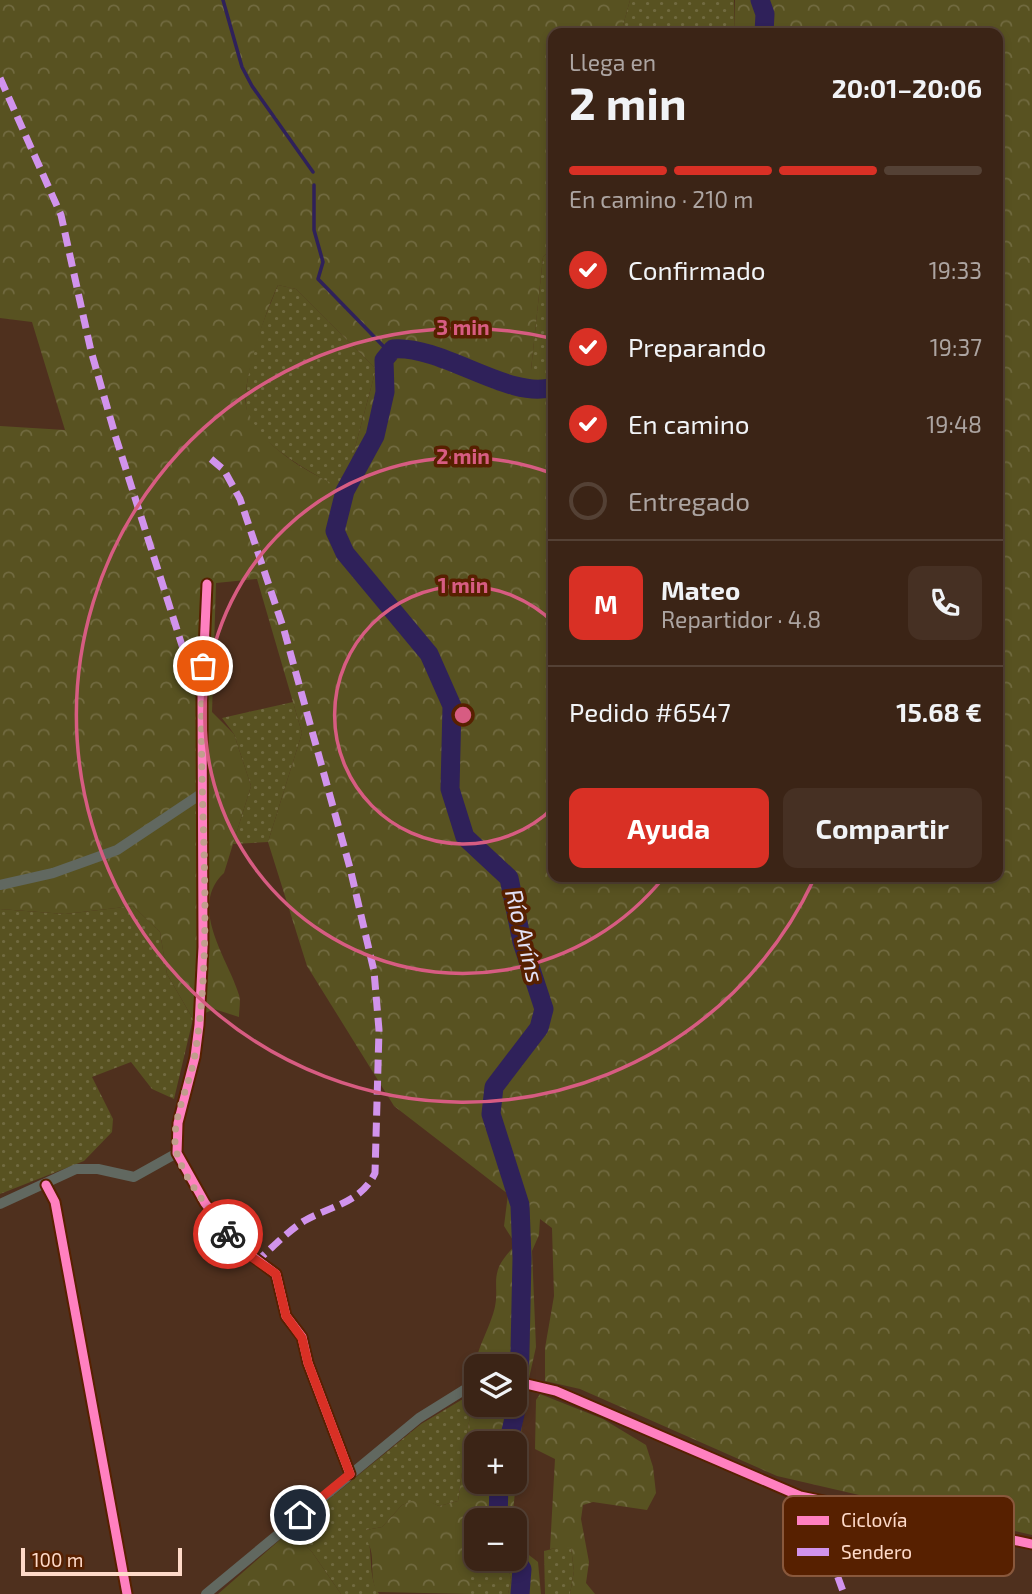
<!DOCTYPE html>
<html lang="es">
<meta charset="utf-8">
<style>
body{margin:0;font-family:"Exo 2",sans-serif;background:#463023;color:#f1f3f6;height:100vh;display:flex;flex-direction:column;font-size:26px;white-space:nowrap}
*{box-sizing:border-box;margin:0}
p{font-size:23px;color:#aca4a1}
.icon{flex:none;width:38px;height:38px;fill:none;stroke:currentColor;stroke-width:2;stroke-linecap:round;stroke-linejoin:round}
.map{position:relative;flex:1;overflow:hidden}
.details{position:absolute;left:548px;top:28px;width:455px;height:854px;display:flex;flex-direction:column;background:#3b2416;border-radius:14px;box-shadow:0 4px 10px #0003,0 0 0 2px #544135}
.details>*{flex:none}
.fabs{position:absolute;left:464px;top:1354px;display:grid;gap:14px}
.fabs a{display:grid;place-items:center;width:63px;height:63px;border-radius:14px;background:#3b2416;box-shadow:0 4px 10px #0003,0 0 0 2px #544135;font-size:35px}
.scale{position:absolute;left:21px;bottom:18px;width:161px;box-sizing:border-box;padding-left:7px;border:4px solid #fedac9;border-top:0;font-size:19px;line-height:24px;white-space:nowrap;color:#fedac9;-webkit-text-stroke:5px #572000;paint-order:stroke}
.pin{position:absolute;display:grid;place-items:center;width:60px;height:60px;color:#fff;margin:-30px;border:4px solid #fff;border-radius:50%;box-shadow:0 2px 7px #0007}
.courier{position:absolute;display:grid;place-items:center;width:70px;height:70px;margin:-35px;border:5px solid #d93025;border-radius:50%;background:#fff;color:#222;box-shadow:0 2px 9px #0007}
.headline em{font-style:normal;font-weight:700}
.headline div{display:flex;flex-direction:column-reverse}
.headline{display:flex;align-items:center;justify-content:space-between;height:119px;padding:0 21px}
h1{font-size:46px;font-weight:700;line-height:52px}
.bar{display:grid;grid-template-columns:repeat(4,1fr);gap:10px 7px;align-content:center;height:84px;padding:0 21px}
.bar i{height:9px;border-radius:5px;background:#544135}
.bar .on{background:#d93025}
.bar p{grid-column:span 4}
.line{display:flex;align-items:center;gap:18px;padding:0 21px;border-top:2px solid #544135}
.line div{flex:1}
.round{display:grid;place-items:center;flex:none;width:74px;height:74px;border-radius:14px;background:#463023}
ol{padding:0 21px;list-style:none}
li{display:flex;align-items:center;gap:21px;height:77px}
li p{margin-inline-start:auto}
li .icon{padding:7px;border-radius:50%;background:#d93025;color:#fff;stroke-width:4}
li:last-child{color:#aca4a1}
li i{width:38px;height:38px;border:4px solid #544135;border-radius:50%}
.button{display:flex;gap:14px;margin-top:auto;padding:14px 21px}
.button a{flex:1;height:80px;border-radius:14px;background:#d93025;color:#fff;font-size:28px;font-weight:700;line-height:80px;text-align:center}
.button a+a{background:#463023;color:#f1f3f6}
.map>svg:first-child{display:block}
.grass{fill:url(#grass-dots)}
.forest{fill:url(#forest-crowns);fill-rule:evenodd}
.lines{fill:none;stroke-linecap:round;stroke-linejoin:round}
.stream{stroke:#2f215a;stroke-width:3.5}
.river{stroke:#2f215a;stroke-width:19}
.minor{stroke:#616860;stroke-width:10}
.quiet{stroke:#d193ec;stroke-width:7;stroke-dasharray:14 7;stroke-linecap:butt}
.cycleway-casing{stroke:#572000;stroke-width:13}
.cycleway{stroke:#ff80c0;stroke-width:9}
.done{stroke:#c19e8d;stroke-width:7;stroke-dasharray:0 12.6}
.route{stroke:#d93025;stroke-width:9}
.ring{fill:none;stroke:#d75c82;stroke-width:3.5}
.labels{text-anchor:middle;stroke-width:7;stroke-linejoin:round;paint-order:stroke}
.water-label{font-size:24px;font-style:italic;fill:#e2e1f6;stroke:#572000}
.key{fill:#572000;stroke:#89583c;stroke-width:2}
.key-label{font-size:19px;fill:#fedac9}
.centre{fill:#d75c82;stroke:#572000;stroke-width:3.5}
.ring-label{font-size:21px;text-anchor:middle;font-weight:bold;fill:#d75c82;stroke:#572000;stroke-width:7;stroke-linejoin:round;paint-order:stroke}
</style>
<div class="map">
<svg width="1032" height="1594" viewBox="0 0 1032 1594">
<defs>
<pattern id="grass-dots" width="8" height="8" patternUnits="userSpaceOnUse" patternTransform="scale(1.75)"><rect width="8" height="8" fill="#585221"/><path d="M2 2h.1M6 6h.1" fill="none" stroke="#716a40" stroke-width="1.8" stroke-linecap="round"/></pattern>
<pattern id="forest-crowns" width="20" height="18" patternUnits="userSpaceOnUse" patternTransform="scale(1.75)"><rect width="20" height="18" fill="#585221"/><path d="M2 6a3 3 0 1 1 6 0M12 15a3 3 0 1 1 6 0" fill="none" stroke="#716a40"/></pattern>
</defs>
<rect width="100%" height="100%" fill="#4f301e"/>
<!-- grass -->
<g class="grass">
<polygon points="630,0 734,0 734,33 621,33"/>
<polygon points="553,247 553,370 531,370 543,257"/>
<path d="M278 285 296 289 376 369 348 474 340 488C313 474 247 439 246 405 245 363 263 322 278 285Z"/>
<polygon points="293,702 302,733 268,842 233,844 251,786 234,734 222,718"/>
<polygon points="133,906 160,932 167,974 193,1019 174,1099 152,1089 131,1062 92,1077 113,1119 112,1132 84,1161 0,1194 0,909 65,914"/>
<path d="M473 1393 458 1501 439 1506 420 1498 402 1505 382 1527 366 1530C374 1552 367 1576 379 1594H341L312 1552 290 1531 421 1424Z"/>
<polygon points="476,1540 476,1559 507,1559 511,1580 508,1594 471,1594 471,1546"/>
<polygon points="564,1546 571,1547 574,1571 570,1594 545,1594 544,1551"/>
</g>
<!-- forest -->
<g class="forest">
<path d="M0 0H630L621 33H553V247L543 257 531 370H553V877H998V33H734L735 0H1032V1535L777 1476 580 1389 545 1381V1348L554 1296 552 1228 540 1219 539 1235 532 1251 536 1347 525 1396 512 1521H476V1540L471 1546V1594L377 1592C367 1572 379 1553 363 1536L366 1530 382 1527 402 1505 420 1497 439 1506 458 1501 473 1393 476 1391V1405H514V1367H478L476 1360C480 1344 487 1332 492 1317 504 1285 483 1276 516 1245L504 1226 508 1194 394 1106 307 966 268 842 302 733 257 579 216 583 212 712 234 734 251 786 224 873C187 907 229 960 239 995 241 1001 239 1010 239 1017L214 1009 193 1019 167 974 160 932 133 906 65 914 0 909V426L65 430 32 322 0 318ZM278 285 296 289 376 369 348 474 340 487C305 471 262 447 247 410 239 387 267 308 278 285ZM476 1444H514V1482H476Z"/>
<polygon points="540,1394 603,1419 646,1445 653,1467 656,1493 647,1510 593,1502 583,1505 581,1519 589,1562 586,1583 595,1594 570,1594 574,1571 571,1547 550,1549 555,1459 535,1449 536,1400"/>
<polygon points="290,1531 312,1552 341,1594 218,1594"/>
<polygon points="515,1535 525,1552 538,1562 541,1594 508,1594 511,1580 507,1559 514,1559"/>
</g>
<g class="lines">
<!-- stream -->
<g class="stream">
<polyline points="223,0 242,67 252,86 313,172"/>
<polyline points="314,185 314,230 323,262 318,279 389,352"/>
</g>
<!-- river -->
<g class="river">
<polyline points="760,0 765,14 764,33"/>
<path d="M508 1444 519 1397 522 1258 520 1205 491 1114 494 1087 539 1028 544 1009 522 942 509 878 465 837 450 789 452 706 429 654 345 553 335 531 345 491 375 436 385 392 384 360 393 349C443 345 510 401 553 387"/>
<polyline points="498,1521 499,1482"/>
<polyline points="514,1557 522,1569 520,1594"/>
</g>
<!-- minor -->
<g class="minor">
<polyline points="207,584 202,693 203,947 199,1025 195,1057 178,1123 177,1153 205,1203 236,1244 276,1274 286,1316 302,1337 308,1363 350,1474"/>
<polyline points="0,885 53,873 117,850 201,794"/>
<polyline points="46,1185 55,1202 127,1594"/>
<polyline points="0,1204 76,1169 98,1169 134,1177 177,1153"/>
<polyline points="514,1381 556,1391 800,1496 1032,1544"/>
<polyline points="206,1594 419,1418 464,1390 476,1386"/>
</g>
<!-- quiet -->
<g class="quiet">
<polyline points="0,78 61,215 91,351 116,438 193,680 201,691"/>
<path d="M211 459 224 470 240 499 284 630 350 868 374 971 379 1030 375 1173C361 1203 330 1206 304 1221 287 1232 273 1247 258 1260"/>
<polyline points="809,1498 844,1594"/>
</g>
<!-- cycleway casing -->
<g class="cycleway-casing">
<g id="cycleway">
<polyline points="207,584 202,693 203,947 199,1025 195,1057 178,1123 177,1153 205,1203 236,1244 276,1274 286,1316 302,1337 308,1363 350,1474"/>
<polyline points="46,1185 55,1202 127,1594"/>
<polyline points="514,1381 556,1391 800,1496 1032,1544"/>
</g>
</g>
<!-- cycleway -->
<use href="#cycleway" class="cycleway"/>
</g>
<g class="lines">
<!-- done -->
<path class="done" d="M203 666C196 794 216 927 195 1054 191 1084 168 1124 177 1154 186 1182 211 1211 228 1234"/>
<!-- route -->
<polyline class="route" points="228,1234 240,1249 276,1274 286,1316 302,1338 308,1363 350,1474 300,1515"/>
</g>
<!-- distance rings -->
<g class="ring">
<path d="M553 808A129 129 0 1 1 553 622"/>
<path d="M664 877A258 258 0 1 1 551 473"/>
<path d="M814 879A387 387 0 1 1 550 338"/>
</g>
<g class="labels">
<!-- water labels -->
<g class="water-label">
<text transform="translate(524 936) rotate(76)" y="8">Río Aríns</text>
</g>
</g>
<!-- legend -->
<rect x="783" y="1496" width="231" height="80" rx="10" class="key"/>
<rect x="797" y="1516" width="32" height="9" fill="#ff80c0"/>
<rect x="797" y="1548" width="32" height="8" fill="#d193ec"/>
<g class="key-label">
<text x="841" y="1527">Ciclovía</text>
<text x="841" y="1559">Sendero</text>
</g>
<circle cx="463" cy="715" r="10" class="centre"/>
<g class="ring-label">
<text x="463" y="335">3 min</text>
<text x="463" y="464">2 min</text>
<text x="463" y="593">1 min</text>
</g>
</svg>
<div class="fabs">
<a><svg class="icon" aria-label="layers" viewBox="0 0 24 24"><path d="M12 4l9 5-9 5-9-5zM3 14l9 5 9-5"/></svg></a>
<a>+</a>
<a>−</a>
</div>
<div class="scale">100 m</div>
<div class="pin" style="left:203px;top:666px;background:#ea580c"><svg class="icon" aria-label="bag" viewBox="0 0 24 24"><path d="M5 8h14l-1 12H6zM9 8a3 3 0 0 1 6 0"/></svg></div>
<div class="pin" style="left:300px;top:1515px;background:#1f2937"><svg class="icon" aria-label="home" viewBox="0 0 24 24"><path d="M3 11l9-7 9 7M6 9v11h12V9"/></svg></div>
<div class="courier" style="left:228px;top:1234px"><svg class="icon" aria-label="bike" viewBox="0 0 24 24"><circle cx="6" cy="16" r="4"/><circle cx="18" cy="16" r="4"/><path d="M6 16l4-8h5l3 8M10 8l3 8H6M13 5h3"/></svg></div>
<section class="details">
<div class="headline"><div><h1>2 min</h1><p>Llega en</p></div><em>20:01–20:06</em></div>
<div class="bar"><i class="on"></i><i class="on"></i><i class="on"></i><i></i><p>En camino · 210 m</p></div>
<ol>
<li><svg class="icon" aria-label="check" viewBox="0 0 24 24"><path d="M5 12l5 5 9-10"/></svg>Confirmado<p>19:33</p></li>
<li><svg class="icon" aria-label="check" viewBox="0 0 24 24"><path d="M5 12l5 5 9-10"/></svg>Preparando<p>19:37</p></li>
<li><svg class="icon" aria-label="check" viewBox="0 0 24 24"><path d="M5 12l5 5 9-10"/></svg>En camino<p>19:48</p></li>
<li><i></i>Entregado</li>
</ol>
<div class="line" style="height:126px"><b class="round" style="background:#d93025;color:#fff">M</b><div><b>Mateo</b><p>Repartidor · 4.8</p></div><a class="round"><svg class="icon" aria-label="phone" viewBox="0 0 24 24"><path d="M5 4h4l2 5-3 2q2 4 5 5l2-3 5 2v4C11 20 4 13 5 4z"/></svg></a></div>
<div class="line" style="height:91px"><div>Pedido #6547</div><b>15.68 €</b></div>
<div class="button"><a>Ayuda</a><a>Compartir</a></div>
</section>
</div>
